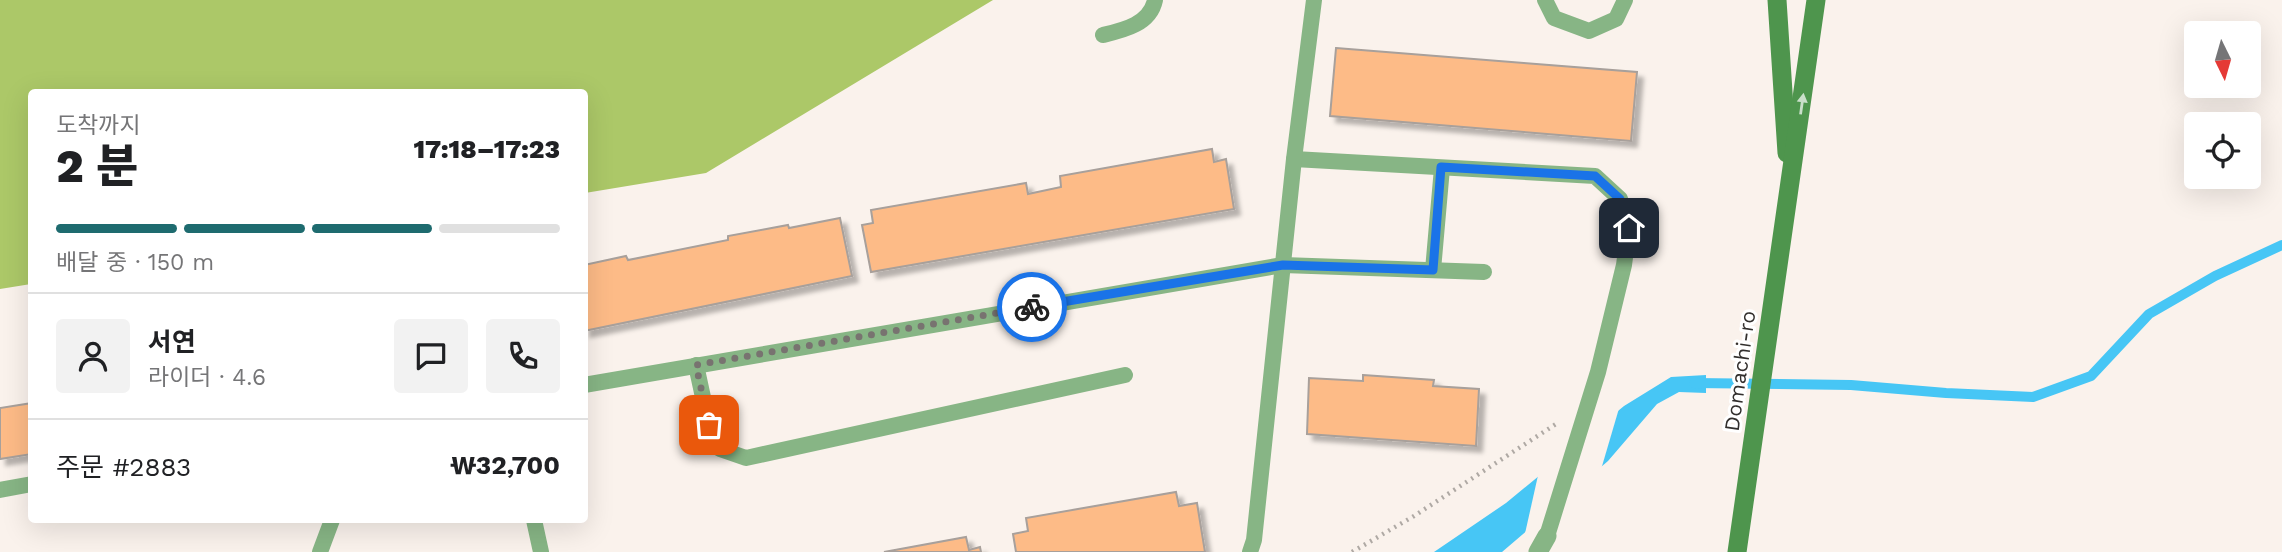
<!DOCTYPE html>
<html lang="ko">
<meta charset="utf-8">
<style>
body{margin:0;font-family:"Work Sans","Noto Sans KR",sans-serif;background:#f2f2f2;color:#202124;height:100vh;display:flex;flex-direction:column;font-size:26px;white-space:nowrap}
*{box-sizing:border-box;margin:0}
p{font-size:23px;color:#757577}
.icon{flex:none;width:38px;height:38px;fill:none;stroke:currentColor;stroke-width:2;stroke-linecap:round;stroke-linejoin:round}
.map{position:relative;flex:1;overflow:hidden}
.details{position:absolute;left:28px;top:89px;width:560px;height:434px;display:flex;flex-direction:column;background:#fff;border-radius:7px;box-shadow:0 7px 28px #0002}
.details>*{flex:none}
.needle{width:46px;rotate:175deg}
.buttons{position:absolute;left:2184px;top:21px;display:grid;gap:14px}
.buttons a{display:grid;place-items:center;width:77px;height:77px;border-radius:7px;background:#fff;box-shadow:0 7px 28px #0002;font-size:35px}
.pin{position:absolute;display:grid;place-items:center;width:60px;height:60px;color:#fff;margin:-30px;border-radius:14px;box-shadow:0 4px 10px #0006}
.courier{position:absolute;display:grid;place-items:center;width:70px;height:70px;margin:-35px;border:5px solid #1a73e8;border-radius:50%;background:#fff;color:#222;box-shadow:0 2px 9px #0007}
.head em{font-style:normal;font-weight:800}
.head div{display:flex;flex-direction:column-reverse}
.head{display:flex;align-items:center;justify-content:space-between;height:119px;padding:0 28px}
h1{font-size:46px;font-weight:800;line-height:52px}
.bar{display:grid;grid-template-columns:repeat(4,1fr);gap:10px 7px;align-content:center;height:84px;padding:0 28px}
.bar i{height:9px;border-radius:5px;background:#e0e0e0}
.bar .on{background:#1e6b6f}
.bar p{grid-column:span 4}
.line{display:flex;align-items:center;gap:18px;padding:0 28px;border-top:2px solid #e0e0e0}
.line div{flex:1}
.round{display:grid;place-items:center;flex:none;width:74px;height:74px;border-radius:7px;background:#f2f2f2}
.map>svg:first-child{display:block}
.forest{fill:#acc868}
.water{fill:#47c6f5}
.pier{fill:#faf2ec}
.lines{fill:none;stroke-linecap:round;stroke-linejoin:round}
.stream{stroke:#47c6f5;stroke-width:10}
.building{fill:#fdbb87;stroke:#a8a09b;stroke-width:2;filter:url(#shadow)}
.path{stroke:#afa9a4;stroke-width:4.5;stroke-dasharray:2 5;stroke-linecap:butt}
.service{stroke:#87b585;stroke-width:16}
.minor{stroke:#87b585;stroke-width:19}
.secondary{stroke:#4e954d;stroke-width:19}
.oneway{fill:#cadfca}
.done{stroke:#787370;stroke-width:7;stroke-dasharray:0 12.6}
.route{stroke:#1a73e8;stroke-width:9}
.labels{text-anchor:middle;stroke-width:6;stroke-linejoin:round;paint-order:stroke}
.street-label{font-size:21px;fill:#322f2d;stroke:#fff}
</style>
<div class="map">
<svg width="2282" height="552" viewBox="0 0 2282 552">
<defs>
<filter id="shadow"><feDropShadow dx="6" dy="6" stdDeviation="2" flood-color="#0004"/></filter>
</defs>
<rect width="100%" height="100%" fill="#faf2ec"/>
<!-- forest -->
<polygon class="forest" points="0,0 993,0 706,173 585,193 584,93 32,93 31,284 0,289"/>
<!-- water -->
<polygon class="water" points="1706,375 1706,393 1679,392 1657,404 1608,461 1502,552 1434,552 1506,503 1624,406 1671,377"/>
<!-- pier -->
<polygon class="pier" points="1620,405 1600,473 1524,538 1539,471"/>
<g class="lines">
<!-- stream -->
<polyline class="stream" points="1694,383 1851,385 1946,393 2033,397 2091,376 2149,314 2215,276 2282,245"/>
</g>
<!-- building -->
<g class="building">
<polygon points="1336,48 1637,72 1631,141 1330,116"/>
<polygon points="1212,149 1214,162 1226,159 1234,209 871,272 862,225 873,223 871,210 1026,183 1028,194 1061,187 1060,176"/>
<polygon points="840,218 852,276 584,331 584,265 626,256 628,260 728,240 728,236 788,225 789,228"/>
<polygon points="1363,375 1434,380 1433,386 1479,389 1476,446 1307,434 1309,378 1363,381"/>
<polygon points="32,403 32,454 0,459 0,408"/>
<polygon points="1176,492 1179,506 1197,503 1205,552 1016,552 1013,534 1028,531 1026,518"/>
<polygon points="966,537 969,550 980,547 981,552 884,552"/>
</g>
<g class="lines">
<!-- path -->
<polyline class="path" points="1352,552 1414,516 1556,424"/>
<!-- service -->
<g class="service">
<polyline points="1545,0 1554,18 1589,31 1616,19 1625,0"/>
<path d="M1103 35C1124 30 1150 24 1155 0"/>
<polyline points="1294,159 1595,176 1620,199 1629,227 1624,265 1598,372 1547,536"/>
<polyline points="1433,270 1442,168"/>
<polyline points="696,365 709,425 720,449 746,458 1125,375"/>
<polyline points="584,385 1283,265 1484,272"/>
<polyline points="0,490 32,484"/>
<polyline points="534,520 541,552"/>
<polyline points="320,552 332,520"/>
<polyline points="1250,552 1254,540 1294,159 1314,0"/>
</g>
<!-- minor -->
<polyline class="minor" points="1538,552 1547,536"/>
<!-- secondary -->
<g class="secondary">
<polyline points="1777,0 1787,153"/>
<polyline points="1737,552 1816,0"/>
</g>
</g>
<!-- one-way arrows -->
<defs><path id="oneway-solid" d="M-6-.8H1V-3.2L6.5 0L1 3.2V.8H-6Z" transform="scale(1.75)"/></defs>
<use class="oneway" href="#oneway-solid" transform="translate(1802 104) rotate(-82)"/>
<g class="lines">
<!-- done -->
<polyline class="done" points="709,425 696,365 1032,307"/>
<!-- route -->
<polyline class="route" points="1032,307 1283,265 1433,270 1441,167 1595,176 1620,199 1629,228"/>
</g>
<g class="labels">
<!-- street labels -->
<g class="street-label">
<text transform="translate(1740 371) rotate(-82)" y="7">Domachi-ro</text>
</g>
</g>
</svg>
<div class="buttons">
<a><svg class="needle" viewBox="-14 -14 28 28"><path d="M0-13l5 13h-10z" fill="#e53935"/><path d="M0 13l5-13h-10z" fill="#757577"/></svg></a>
<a><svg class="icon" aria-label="locate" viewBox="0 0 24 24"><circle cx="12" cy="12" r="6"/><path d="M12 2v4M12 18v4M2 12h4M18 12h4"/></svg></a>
</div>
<div class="pin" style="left:709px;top:425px;background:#ea580c"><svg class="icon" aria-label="bag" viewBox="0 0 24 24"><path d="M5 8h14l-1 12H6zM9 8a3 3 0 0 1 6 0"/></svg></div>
<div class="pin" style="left:1629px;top:228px;background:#1f2937"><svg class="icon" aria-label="home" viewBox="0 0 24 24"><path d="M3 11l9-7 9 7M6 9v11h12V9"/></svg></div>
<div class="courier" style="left:1032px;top:307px"><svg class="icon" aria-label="bike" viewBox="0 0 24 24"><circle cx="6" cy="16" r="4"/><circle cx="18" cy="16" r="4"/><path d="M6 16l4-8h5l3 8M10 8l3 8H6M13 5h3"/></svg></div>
<section class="details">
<div class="head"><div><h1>2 분</h1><p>도착까지</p></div><em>17:18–17:23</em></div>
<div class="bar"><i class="on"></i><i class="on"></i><i class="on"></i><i></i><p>배달 중 · 150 m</p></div>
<div class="line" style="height:126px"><a class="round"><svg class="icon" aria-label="person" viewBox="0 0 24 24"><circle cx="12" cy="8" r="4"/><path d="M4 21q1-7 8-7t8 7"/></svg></a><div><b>서연</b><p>라이더 · 4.6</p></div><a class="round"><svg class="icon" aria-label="chat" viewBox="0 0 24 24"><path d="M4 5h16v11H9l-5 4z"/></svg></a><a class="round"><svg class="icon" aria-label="phone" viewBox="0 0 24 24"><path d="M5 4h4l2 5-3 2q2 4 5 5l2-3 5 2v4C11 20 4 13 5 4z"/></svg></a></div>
<div class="line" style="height:91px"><div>주문 #2883</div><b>₩32,700</b></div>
</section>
</div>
